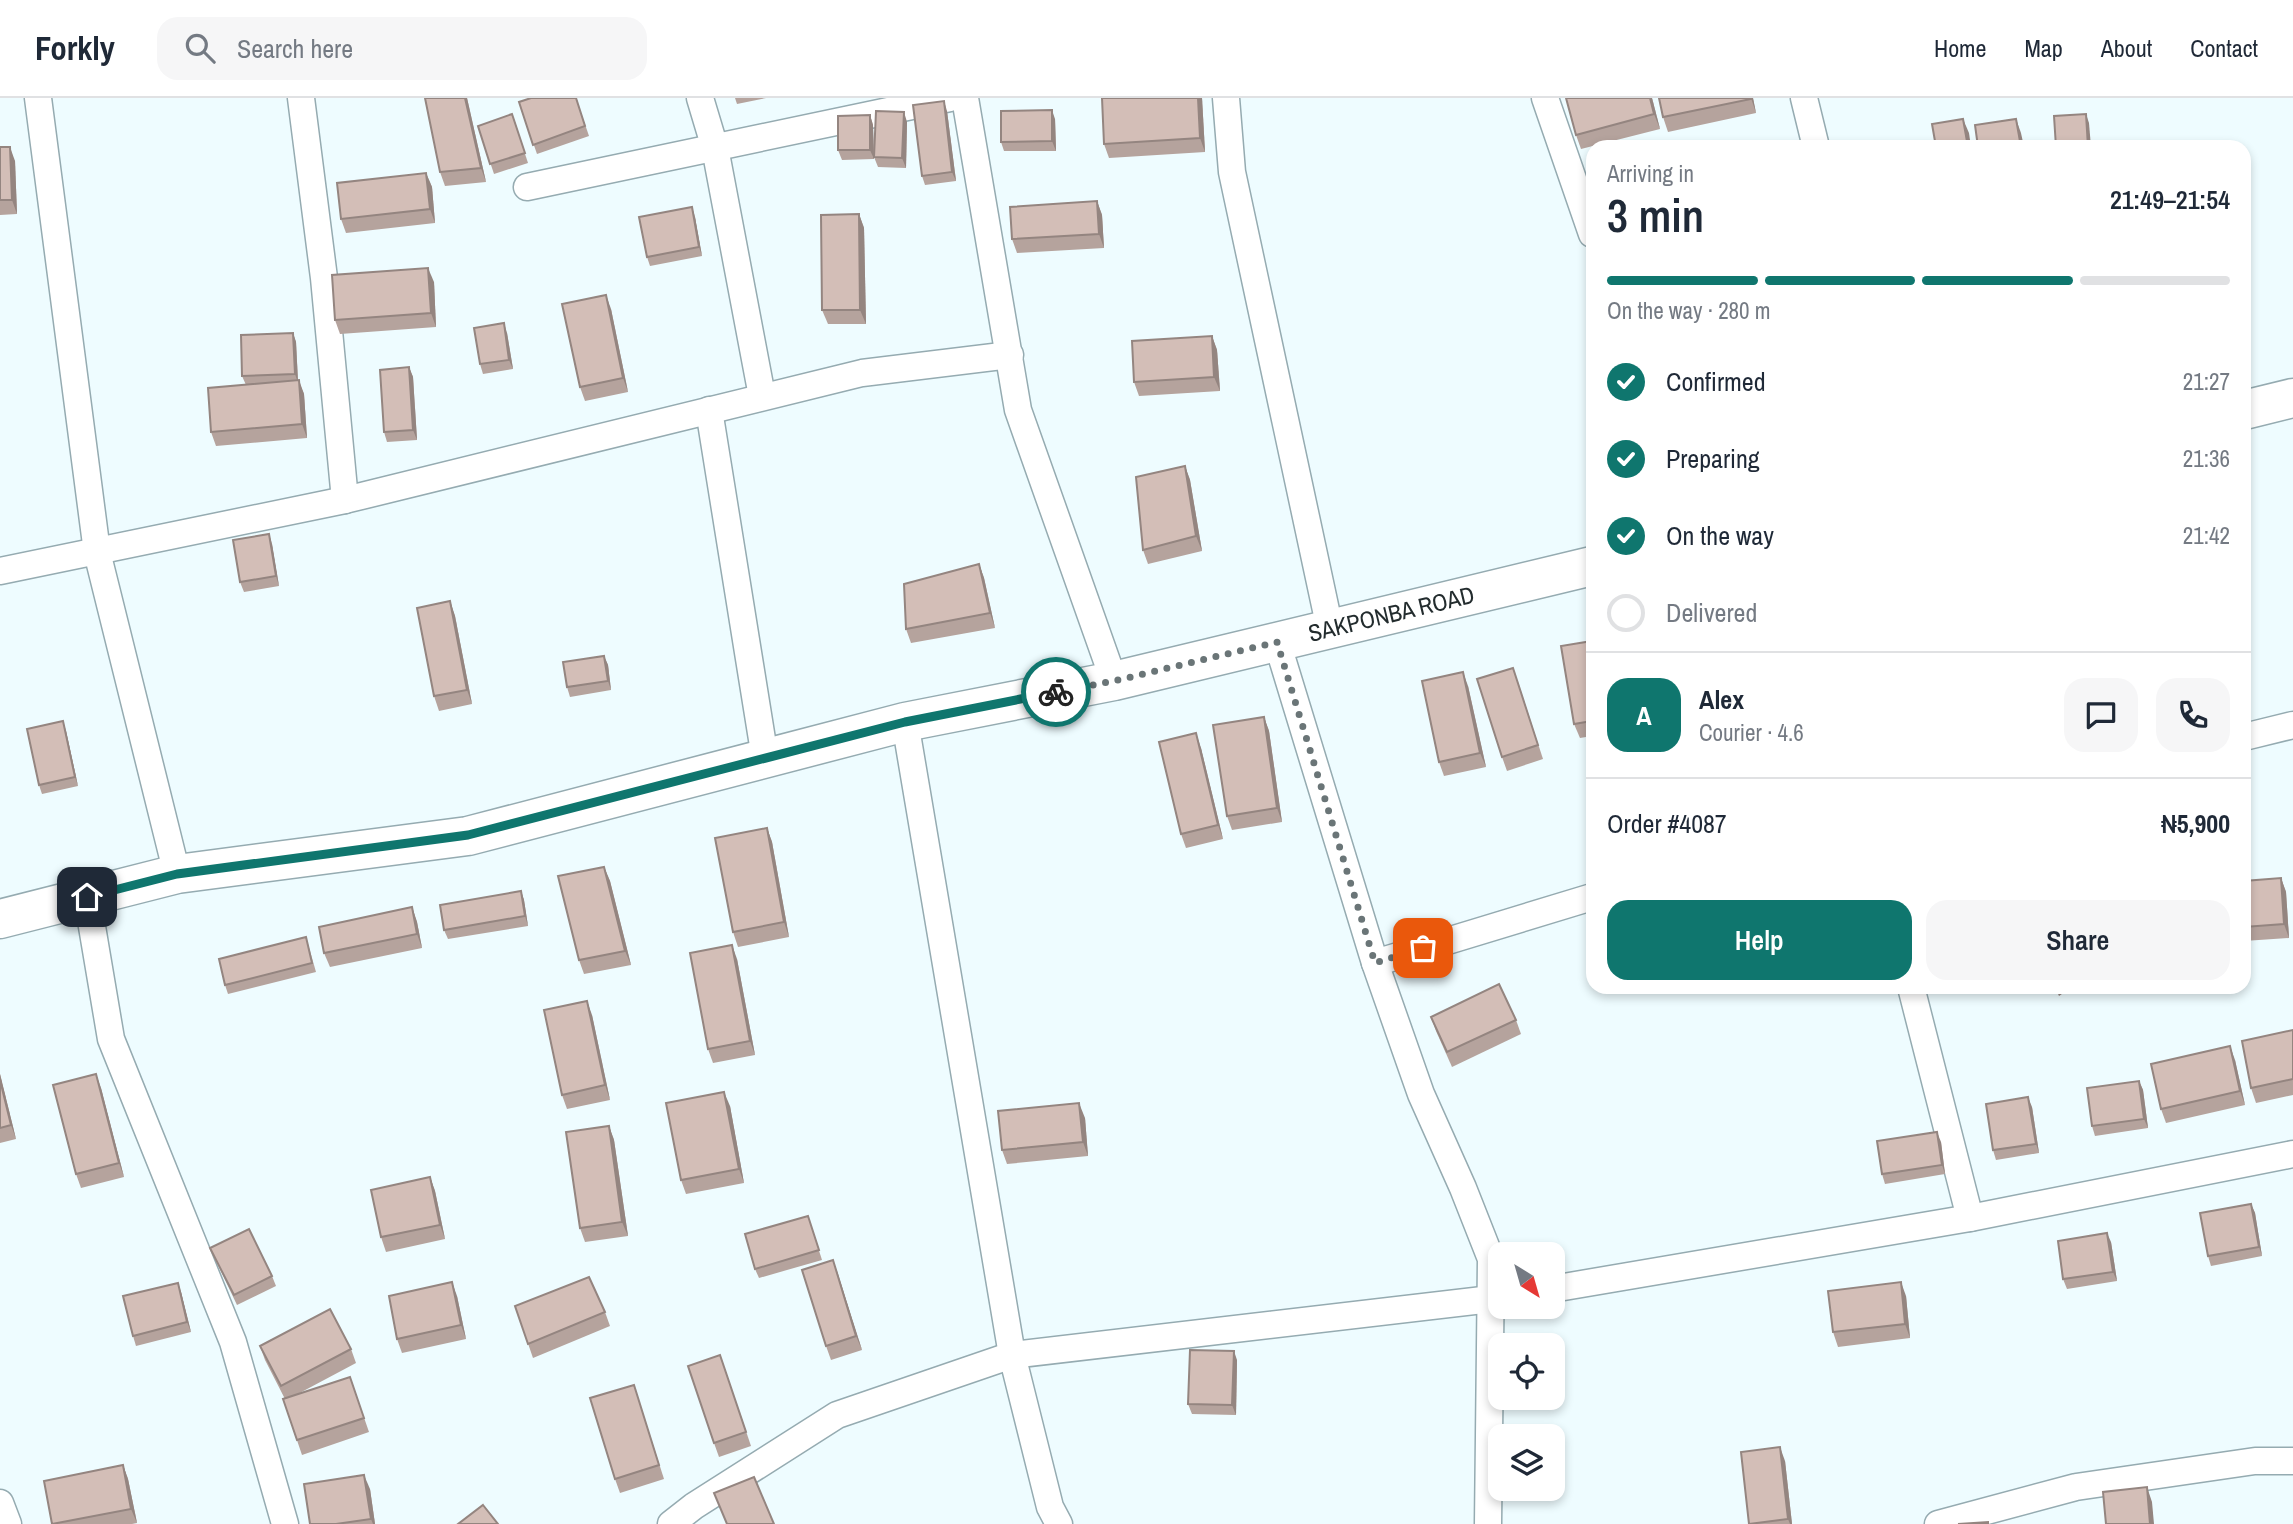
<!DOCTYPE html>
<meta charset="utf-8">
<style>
body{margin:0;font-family:"Archivo Narrow",sans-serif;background:#f6f6f7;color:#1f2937;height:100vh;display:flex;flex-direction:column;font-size:26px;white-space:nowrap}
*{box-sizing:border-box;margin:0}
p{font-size:23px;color:#747a83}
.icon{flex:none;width:38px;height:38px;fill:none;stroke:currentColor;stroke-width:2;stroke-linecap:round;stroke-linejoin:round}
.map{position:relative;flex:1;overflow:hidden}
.side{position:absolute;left:1586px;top:42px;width:665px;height:854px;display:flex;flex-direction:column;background:#fff;border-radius:21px;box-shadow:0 4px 10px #0003}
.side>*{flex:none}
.needle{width:46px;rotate:143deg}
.buttons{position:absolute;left:1488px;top:1144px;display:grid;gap:14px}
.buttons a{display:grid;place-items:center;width:77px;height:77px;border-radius:14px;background:#fff;box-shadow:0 4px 10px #0003;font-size:35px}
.pin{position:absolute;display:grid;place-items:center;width:60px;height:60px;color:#fff;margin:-30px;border-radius:14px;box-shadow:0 4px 10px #0006}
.courier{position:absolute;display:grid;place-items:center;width:70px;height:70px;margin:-35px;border:5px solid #0f766e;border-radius:50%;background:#fff;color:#222;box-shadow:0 2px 9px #0007}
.head em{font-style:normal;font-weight:600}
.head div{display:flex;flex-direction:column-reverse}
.head{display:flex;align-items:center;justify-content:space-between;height:119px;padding:0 21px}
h1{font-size:46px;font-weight:600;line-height:52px}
.bar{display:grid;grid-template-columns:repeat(4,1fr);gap:10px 7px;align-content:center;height:84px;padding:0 21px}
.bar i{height:9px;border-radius:5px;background:#e0e1e3}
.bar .active{background:#0f766e}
.bar p{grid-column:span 4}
.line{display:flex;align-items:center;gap:18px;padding:0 21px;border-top:2px solid #e0e1e3}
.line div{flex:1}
.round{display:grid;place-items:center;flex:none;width:74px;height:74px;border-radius:21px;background:#f6f6f7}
ol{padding:0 21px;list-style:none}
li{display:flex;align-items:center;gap:21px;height:77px}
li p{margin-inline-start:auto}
li .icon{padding:7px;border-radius:50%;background:#0f766e;color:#fff;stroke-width:4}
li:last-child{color:#747a83}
li i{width:38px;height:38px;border:4px solid #e0e1e3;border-radius:50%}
.button{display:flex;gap:14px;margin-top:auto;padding:14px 21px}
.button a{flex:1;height:80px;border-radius:21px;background:#0f766e;color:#fff;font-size:28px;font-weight:600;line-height:80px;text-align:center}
.button a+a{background:#f6f6f7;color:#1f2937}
header{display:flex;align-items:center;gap:42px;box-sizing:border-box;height:98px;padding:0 35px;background:#fff;border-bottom:2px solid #e0e1e3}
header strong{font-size:33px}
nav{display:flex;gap:38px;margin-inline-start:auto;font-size:24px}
.search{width:490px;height:63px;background:#f6f6f7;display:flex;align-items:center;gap:18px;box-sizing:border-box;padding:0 24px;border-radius:21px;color:#747a83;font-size:26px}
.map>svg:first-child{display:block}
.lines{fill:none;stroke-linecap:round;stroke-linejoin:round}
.minor-casing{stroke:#95abb1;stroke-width:29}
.secondary-casing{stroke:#95abb1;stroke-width:41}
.minor{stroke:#fff;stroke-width:26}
.secondary{stroke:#fff;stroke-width:38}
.wall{fill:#b5a39d}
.shaded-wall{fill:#948580}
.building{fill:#d3beb7;stroke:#948580;stroke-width:2}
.done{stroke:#6a7577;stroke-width:7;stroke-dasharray:0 12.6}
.route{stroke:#0f766e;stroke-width:9}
.labels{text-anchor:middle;stroke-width:7;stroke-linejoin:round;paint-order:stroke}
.street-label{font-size:24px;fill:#232c2e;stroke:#eefcff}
</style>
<header>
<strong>Forkly</strong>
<div class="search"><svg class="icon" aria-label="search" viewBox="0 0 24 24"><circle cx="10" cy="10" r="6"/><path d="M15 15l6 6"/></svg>Search here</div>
<nav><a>Home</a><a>Map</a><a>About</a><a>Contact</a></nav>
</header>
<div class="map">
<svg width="2293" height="1426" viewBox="0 0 2293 1426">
<rect width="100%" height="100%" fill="#eefcff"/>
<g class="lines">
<!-- minor casing -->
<g class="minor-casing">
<g id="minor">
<polyline points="38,0 97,454 177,776"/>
<polyline points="301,0 324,180 345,402"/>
<polyline points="700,0 715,50 762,298"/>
<polyline points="965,0 1018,312 1114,583"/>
<polyline points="1226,0 1232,74 1330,531"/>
<polyline points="1545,0 1592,136"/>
<polyline points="1804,0 1816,49"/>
<polyline points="527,89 950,0"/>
<polyline points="709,312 765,660"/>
<polyline points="0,473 345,402 862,275 1010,257"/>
<polyline points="1277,544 1375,865 1421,996 1463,1090 1491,1161 1488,1426"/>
<polyline points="905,624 1012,1257 1050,1409 1059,1426"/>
<polyline points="2244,639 2293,627"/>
<polyline points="87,799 111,941 233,1244 285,1426"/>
<polyline points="1375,865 1592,799"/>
<polyline points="1911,889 1970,1120"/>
<polyline points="1552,1191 1970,1120 2293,1056"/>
<polyline points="0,1405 8,1426"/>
<polyline points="671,1426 694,1408 837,1317 1012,1257 1500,1200"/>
<polyline points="1938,1426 2076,1389 2255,1363 2293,1363"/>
</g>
</g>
<!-- secondary casing -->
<g class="secondary-casing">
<g id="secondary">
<polyline points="2244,312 2293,300"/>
<path id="s1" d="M0 821 177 776 468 738 905 624 1114 583 1592 468"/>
</g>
</g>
<!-- minor -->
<use href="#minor" class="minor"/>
<!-- secondary -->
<use href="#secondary" class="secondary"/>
</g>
<!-- wall -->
<g class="wall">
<polygon points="467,0 486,84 445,88 440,74"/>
<polygon points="576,0 589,38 537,56 519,4"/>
<polygon points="735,0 766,0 737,6"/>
<polygon points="1102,0 1202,0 1205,54 1109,60 1104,46"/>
<polygon points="1566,0 1652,0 1660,31 1581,51 1576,37"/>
<polygon points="1659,0 1753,0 1756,15 1668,34 1663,19"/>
<polygon points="947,13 956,83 925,87 922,78"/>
<polygon points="512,16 528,65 494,76 478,28"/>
<polygon points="870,17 873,27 874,61 842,62 838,52"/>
<polygon points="1055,21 1056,53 1004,53 1001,44"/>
<polygon points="907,24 906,70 878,69 874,59"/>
<polygon points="0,49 15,63 17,116 0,117"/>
<polygon points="426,75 432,89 435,125 346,135 341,121"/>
<polygon points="1097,103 1102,117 1104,150 1017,155 1012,141"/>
<polygon points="859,116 864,130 866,226 828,226 822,212"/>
<polygon points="695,119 702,158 650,168 647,159"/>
<polygon points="434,184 436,229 340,236 335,222"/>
<polygon points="611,211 628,294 585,303 580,289"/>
<polygon points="293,235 296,244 298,282 304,296 307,340 216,348 211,334 246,287 242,278"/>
<polygon points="507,235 513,271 483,276 480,266"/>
<polygon points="1212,238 1217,252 1220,293 1139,298 1134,284"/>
<polygon points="409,269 413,279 417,342 387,344 384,334"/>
<polygon points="1185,368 1190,382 1202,453 1148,466 1143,452"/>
<polygon points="272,446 279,488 244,494 240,484"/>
<polygon points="979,466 984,480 995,530 911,545 906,531"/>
<polygon points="450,503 455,518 472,606 439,613 434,598"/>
<polygon points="1592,543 1592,638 1580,640 1574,626"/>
<polygon points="604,558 608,567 611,592 570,599 567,589"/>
<polygon points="1518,584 1543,661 1507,673 1502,659"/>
<polygon points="1468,588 1486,669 1444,678 1439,664"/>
<polygon points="1264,619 1269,633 1282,724 1232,732 1227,718"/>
<polygon points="66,633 78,688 42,696 39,687"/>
<polygon points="1201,650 1223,741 1186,750 1181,736"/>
<polygon points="767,730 772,744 789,839 738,849 733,834"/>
<polygon points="604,769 610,783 631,867 584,876 579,862"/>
<polygon points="2281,780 2286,794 2289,840 2244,843 2244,783"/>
<polygon points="521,793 524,802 528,828 448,841 444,832"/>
<polygon points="412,809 417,824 422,850 330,869 324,855"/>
<polygon points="306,839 316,874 228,896 225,887"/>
<polygon points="737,861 755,957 713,965 708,951"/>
<polygon points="592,917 610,1002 567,1011 562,997"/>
<polygon points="1431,919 1516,922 1521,936 1452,969 1436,933"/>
<polygon points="2293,932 2293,997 2256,1005 2251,990"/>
<polygon points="2235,962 2245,1007 2166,1025 2161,1011"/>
<polygon points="0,976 16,1041 0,1045"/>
<polygon points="2139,983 2143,992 2148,1030 2095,1038 2092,1028"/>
<polygon points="101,990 124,1079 81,1090 76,1076"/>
<polygon points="730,1008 744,1085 686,1096 681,1082"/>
<polygon points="2032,1009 2039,1055 1996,1062 1993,1052"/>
<polygon points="1085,1020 1088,1058 1007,1066 1002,1052"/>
<polygon points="609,1028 614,1042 628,1138 585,1144 580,1130"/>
<polygon points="1941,1044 1945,1076 1885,1086 1882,1076"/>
<polygon points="430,1079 435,1093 445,1141 386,1154 381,1139"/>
<polygon points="2251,1106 2255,1115 2262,1158 2211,1168 2208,1158"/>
<polygon points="808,1118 822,1162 759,1180 755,1171"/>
<polygon points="2111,1144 2117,1183 2067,1191 2063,1181"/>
<polygon points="210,1150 272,1178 276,1188 237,1207 214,1159"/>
<polygon points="833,1162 862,1252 831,1262 826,1248"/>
<polygon points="181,1194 191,1234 136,1248 133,1238"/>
<polygon points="457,1198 466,1241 402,1255 397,1241"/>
<polygon points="1906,1198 1910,1240 1838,1249 1833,1234"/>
<polygon points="515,1208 605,1214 610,1228 533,1260"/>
<polygon points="260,1248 351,1251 356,1265 294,1298 350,1279 369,1334 302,1357 283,1301 285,1301 265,1262"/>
<polygon points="1237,1262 1236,1317 1192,1316 1188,1306"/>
<polygon points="725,1271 751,1348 719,1359 714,1345"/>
<polygon points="634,1287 664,1381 620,1395 615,1381"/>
<polygon points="1785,1363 1792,1426 1749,1426"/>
<polygon points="123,1367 128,1381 137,1425 132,1426 52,1426"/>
<polygon points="370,1391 375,1426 310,1426"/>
</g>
<!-- shaded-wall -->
<g class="shaded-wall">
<polygon points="465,0 467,0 486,84 481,70"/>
<polygon points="1198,0 1202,0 1205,54 1200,40"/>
<polygon points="1650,0 1652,0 1660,31 1654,16"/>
<polygon points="1751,0 1753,0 1756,15"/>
<polygon points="944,3 947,13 956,83 952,74"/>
<polygon points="1052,12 1055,21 1056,53 1052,43"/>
<polygon points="904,14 907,24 906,70 902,60"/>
<polygon points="2086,16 2089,25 2091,49 2088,49"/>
<polygon points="870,17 873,27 874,61 870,52"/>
<polygon points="1963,21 1969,35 1971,49 1968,49"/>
<polygon points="2016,21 2021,35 2024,49 2021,49"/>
<polygon points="10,49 15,63 17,116 12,102"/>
<polygon points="426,75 432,89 435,125 430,111"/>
<polygon points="1097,103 1102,117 1104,150 1099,136"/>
<polygon points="692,109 695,119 702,158 699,149"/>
<polygon points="859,116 864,130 866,226 860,212"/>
<polygon points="428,170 434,184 436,229 431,215"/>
<polygon points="606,197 611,211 628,294 623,280"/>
<polygon points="504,225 507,235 513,271 509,262"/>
<polygon points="293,235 296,244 298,285 295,276"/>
<polygon points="1212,238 1217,252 1220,293 1214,279"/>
<polygon points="409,269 413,279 417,342 413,332"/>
<polygon points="299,282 304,296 307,340 302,326"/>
<polygon points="1185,368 1190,382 1202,453 1196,438"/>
<polygon points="269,436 272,446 279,488 276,478"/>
<polygon points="979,466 984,480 995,530 990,515"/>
<polygon points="450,503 455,518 472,606 467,592"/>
<polygon points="604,558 608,567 611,592 608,583"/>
<polygon points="1463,574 1468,588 1486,669 1480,655"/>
<polygon points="1264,619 1269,633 1282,724 1277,710"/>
<polygon points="63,623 66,633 78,688 75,679"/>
<polygon points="1196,635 1201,650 1223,741 1218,727"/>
<polygon points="767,730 772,744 789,839 784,824"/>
<polygon points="604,769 610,783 631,867 625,853"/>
<polygon points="2281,780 2286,794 2289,840 2284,826"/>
<polygon points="521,793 524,802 528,828 525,818"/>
<polygon points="412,809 417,824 422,850 417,836"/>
<polygon points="732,847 737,861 755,957 750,943"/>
<polygon points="2055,889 2072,889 2059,898"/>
<polygon points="587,903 592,917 610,1002 605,987"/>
<polygon points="2230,948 2235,962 2245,1007 2240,993"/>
<polygon points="0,976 16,1041 11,1027 0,982"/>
<polygon points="96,976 101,990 124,1079 119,1065"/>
<polygon points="2139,983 2143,992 2148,1030 2144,1021"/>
<polygon points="724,994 730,1008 744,1085 739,1071"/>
<polygon points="2028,999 2032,1009 2039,1055 2036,1046"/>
<polygon points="1079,1005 1085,1020 1088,1058 1083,1044"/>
<polygon points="609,1028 614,1042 628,1138 622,1124"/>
<polygon points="1937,1034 1941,1044 1945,1076 1942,1067"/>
<polygon points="430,1079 435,1093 445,1141 440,1127"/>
<polygon points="2251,1106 2255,1115 2262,1158 2259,1149"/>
<polygon points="2107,1135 2111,1144 2117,1183 2113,1174"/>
<polygon points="833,1162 838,1176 862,1252 856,1238"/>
<polygon points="452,1184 457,1198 466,1241 461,1227"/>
<polygon points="1901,1184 1906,1198 1910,1240 1905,1226"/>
<polygon points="178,1185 181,1194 191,1234 187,1224"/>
<polygon points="1234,1253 1237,1262 1236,1317 1232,1307"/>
<polygon points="1780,1349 1785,1363 1792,1426 1790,1426 1788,1421"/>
<polygon points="123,1367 128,1381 137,1425 131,1411"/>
<polygon points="364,1377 370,1391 375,1426 373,1426 371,1421"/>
<polygon points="2147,1389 2152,1404 2154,1426 2150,1426"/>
</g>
<!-- building -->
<g class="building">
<polygon points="425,0 465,0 481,70 440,74"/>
<polygon points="531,0 576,0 585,28 533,47 519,4"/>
<polygon points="1102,0 1198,0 1200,40 1104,46"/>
<polygon points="1566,0 1650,0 1654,16 1576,37"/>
<polygon points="1659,0 1751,0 1751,1 1663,19"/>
<polygon points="944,3 952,74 922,78 913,7"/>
<polygon points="1052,12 1052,43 1001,44 1001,13"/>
<polygon points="876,13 904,14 902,60 874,59"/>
<polygon points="512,16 525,55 490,66 478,28"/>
<polygon points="2086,16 2088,49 2056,49 2054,18"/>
<polygon points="870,17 870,52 838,52 838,18"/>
<polygon points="1963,21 1968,49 1936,49 1932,26"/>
<polygon points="2016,21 2021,49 1978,49 1975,27"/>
<polygon points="0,49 10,49 12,102 0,102"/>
<polygon points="426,75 430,111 341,121 337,85"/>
<polygon points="1097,103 1099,136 1012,141 1010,109"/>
<polygon points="692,109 699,149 647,159 639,119"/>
<polygon points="859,116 860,212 822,212 821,117"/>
<polygon points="428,170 431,215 335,222 332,177"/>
<polygon points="606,197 623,280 580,289 562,206"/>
<polygon points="504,225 509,262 480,266 474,230"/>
<polygon points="293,235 295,276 242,278 241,237"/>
<polygon points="1212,238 1214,279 1134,284 1132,243"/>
<polygon points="409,269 413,332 384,334 380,272"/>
<polygon points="299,282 302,326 211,334 208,290"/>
<polygon points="1185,368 1196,438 1143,452 1136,379"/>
<polygon points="269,436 276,478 240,484 233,442"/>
<polygon points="979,466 990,515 906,531 904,486"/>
<polygon points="450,503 467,592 434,598 417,510"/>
<polygon points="1592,543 1592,623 1574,626 1561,548"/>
<polygon points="604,558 608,583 567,589 563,564"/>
<polygon points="1513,570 1538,647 1502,659 1477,581"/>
<polygon points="1463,574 1480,655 1439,664 1422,583"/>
<polygon points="1264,619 1277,710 1227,718 1213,627"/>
<polygon points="63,623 75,679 39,687 27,631"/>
<polygon points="1196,635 1218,727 1181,736 1159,644"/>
<polygon points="767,730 784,824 733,834 715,740"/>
<polygon points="604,769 625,853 579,862 558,778"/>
<polygon points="2281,780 2284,826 2244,829 2244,783"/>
<polygon points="521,793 525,818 444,832 440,807"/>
<polygon points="412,809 417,836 324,855 319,829"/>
<polygon points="306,839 312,865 225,887 219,861"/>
<polygon points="732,847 750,943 708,951 690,855"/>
<polygon points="1499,886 1516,922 1447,954 1431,919"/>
<polygon points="587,903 605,987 562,997 544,912"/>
<polygon points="2293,932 2293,981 2251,990 2242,943"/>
<polygon points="2230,948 2240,993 2161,1011 2151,966"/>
<polygon points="96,976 119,1065 76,1076 53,987"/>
<polygon points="0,982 11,1027 0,1030"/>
<polygon points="2139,983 2144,1021 2092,1028 2087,990"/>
<polygon points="724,994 739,1071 681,1082 666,1005"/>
<polygon points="2028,999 2036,1046 1993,1052 1986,1006"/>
<polygon points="1079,1005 1083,1044 1002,1052 998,1013"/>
<polygon points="609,1028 622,1124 580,1130 566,1034"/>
<polygon points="1937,1034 1942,1067 1882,1076 1877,1043"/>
<polygon points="430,1079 440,1127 381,1139 371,1092"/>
<polygon points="2251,1106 2259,1149 2208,1158 2200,1115"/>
<polygon points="808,1118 819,1152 755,1171 745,1136"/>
<polygon points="249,1131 272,1178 234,1197 210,1150"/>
<polygon points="2107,1135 2113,1174 2063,1181 2058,1143"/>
<polygon points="833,1162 856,1238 826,1248 802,1172"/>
<polygon points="589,1179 605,1214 528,1246 515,1208"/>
<polygon points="452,1184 461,1227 397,1241 389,1198"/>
<polygon points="1901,1184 1905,1226 1833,1234 1828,1193"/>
<polygon points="178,1185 187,1224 133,1238 123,1198"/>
<polygon points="330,1211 351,1251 281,1288 260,1248"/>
<polygon points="1190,1252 1234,1253 1232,1307 1188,1306"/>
<polygon points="720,1257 746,1334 714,1345 688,1268"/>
<polygon points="350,1279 364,1320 297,1342 283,1301"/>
<polygon points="634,1287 659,1367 615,1381 590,1300"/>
<polygon points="1780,1349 1788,1421 1749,1426 1741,1354"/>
<polygon points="123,1367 131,1411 52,1426 44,1383"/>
<polygon points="364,1377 371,1421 336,1426 310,1426 304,1386"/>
<polygon points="754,1379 774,1426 727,1426 714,1395"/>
<polygon points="2147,1389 2150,1426 2106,1426 2103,1394"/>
<polygon points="483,1407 498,1426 458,1426"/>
<polygon points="1988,1424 1988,1426 1958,1426"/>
</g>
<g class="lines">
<!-- done -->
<polyline class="done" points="1056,594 1114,583 1277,544 1375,865 1423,850"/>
<!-- route -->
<polyline class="route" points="87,799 177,776 468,737 905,624 1056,594"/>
</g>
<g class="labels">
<!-- street labels -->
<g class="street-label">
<text dy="8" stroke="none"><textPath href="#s1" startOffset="1426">SAKPONBA ROAD</textPath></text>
</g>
</g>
</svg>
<div class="buttons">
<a><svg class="needle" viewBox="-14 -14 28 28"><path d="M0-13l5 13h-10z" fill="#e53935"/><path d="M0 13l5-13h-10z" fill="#747a83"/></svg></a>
<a><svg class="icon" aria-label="locate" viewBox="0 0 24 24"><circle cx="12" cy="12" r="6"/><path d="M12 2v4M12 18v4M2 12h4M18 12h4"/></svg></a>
<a><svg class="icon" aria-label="layers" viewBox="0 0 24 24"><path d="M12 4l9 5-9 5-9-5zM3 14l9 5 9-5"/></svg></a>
</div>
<div class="pin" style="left:1423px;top:850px;background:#ea580c"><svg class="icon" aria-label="bag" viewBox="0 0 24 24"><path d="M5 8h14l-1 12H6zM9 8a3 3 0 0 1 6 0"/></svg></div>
<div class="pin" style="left:87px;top:799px;background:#1f2937"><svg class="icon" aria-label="home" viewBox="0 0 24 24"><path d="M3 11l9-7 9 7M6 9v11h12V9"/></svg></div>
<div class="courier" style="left:1056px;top:594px"><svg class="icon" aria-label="bike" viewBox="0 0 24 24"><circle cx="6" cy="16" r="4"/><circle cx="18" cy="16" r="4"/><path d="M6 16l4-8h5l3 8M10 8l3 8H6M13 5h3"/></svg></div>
<section class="side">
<div class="head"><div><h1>3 min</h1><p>Arriving in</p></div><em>21:49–21:54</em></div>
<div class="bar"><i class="active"></i><i class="active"></i><i class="active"></i><i></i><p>On the way · 280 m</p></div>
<ol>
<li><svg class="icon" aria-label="check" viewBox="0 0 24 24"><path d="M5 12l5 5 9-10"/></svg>Confirmed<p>21:27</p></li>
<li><svg class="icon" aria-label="check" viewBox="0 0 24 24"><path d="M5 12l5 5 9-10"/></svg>Preparing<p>21:36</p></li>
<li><svg class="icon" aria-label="check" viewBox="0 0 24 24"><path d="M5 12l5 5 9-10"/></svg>On the way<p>21:42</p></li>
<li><i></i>Delivered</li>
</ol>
<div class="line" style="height:126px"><b class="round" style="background:#0f766e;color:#fff">A</b><div><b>Alex</b><p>Courier · 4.6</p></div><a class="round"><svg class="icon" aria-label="chat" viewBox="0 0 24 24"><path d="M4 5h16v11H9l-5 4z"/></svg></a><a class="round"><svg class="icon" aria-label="phone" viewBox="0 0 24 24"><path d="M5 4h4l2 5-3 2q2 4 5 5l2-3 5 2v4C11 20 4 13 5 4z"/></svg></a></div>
<div class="line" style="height:91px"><div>Order #4087</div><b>₦5,900</b></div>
<div class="button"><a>Help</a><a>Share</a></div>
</section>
</div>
